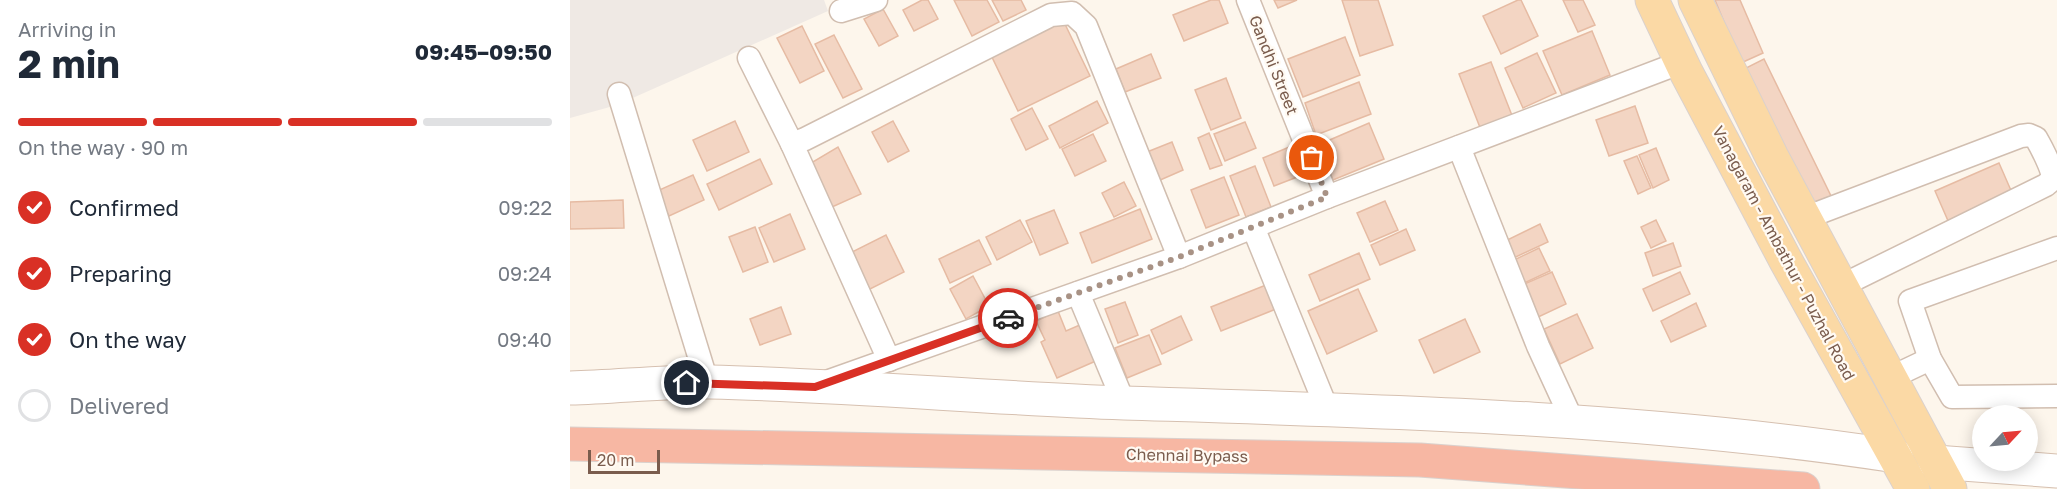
<!DOCTYPE html>
<meta charset="utf-8">
<style>
body{margin:0;font-family:"Golos Text",sans-serif;background:#f2f2f3;color:#1f2937;height:100vh;display:flex;flex-direction:column;font-size:22px;white-space:nowrap}
*{box-sizing:border-box;margin:0}
p{font-size:20px;color:#747a83}
.icon{flex:none;width:33px;height:33px;fill:none;stroke:currentColor;stroke-width:2;stroke-linecap:round;stroke-linejoin:round}
.map{position:relative;flex:1;overflow:hidden}
.side{display:flex;flex-direction:column;background:#fff;width:570px}
.side>*{flex:none}
.needle{width:39px;rotate:64deg}
.fabs{position:absolute;left:1402px;top:405px;display:grid;gap:12px}
.fabs a{display:grid;place-items:center;width:66px;height:66px;border-radius:50%;background:#fff;box-shadow:0 3px 15px #0003;font-size:30px}
.scale{position:absolute;left:18px;bottom:15px;width:72px;box-sizing:border-box;padding-left:6px;border:3px solid #7a5c4d;border-top:0;font-size:16px;line-height:21px;white-space:nowrap;color:#7a5c4d;-webkit-text-stroke:4px #fffaf3;paint-order:stroke}
.pin{position:absolute;display:grid;place-items:center;width:51px;height:51px;color:#fff;margin:-26px;border:3px solid #fff;border-radius:50%;box-shadow:0 2px 6px #0007}
.courier{position:absolute;display:grid;place-items:center;width:60px;height:60px;margin:-30px;border:4px solid #d93025;border-radius:50%;background:#fff;color:#222;box-shadow:0 2px 8px #0007}
.head em{font-style:normal;font-weight:700}
.head div{display:flex;flex-direction:column-reverse}
.head{display:flex;align-items:center;justify-content:space-between;height:102px;padding:0 18px}
h1{font-size:39px;font-weight:700;line-height:45px}
.bar{display:grid;grid-template-columns:repeat(4,1fr);gap:9px 6px;align-content:center;height:72px;padding:0 18px}
.bar i{height:8px;border-radius:4px;background:#e0e1e3}
.bar .selected{background:#d93025}
.bar p{grid-column:span 4}
ol{padding:0 18px;list-style:none}
li{display:flex;align-items:center;gap:18px;height:66px}
li p{margin-inline-start:auto}
li .icon{padding:6px;border-radius:50%;background:#d93025;color:#fff;stroke-width:4}
li:last-child{color:#747a83}
li i{width:33px;height:33px;border:3px solid #e0e1e3;border-radius:50%}
main{display:flex;flex:1;min-height:0}
.map>svg:first-child{display:block}
.industrial{fill:#efe9e4}
.building{fill:#f3d5c3;stroke:#e6bba3;stroke-width:1.5}
.lines{fill:none;stroke-linecap:round;stroke-linejoin:round}
.street-casing{stroke:#d1beb0;stroke-width:25}
.secondary-casing{stroke:#d6c0b0;stroke-width:35}
.primary-casing{stroke:#dad1cd;stroke-width:35}
.highway-casing{stroke:#dad1cd;stroke-width:35}
.street{stroke:#fff;stroke-width:22}
.secondary{stroke:#fff;stroke-width:33}
.primary{stroke:#fbd9a5;stroke-width:33}
.highway{stroke:#f7b7a3;stroke-width:33}
.done{stroke:#a89285;stroke-width:6;stroke-dasharray:0 10.8}
.route{stroke:#d93025;stroke-width:8}
.labels{text-anchor:middle;stroke-width:4.5;stroke-linejoin:round;paint-order:stroke}
.street-label{font-size:16px;fill:#7a5c4d;stroke:#fffaf3}
</style>
<main>
<section class="side">
<div class="head"><div><h1>2 min</h1><p>Arriving in</p></div><em>09:45–09:50</em></div>
<div class="bar"><i class="selected"></i><i class="selected"></i><i class="selected"></i><i></i><p>On the way · 90 m</p></div>
<ol>
<li><svg class="icon" aria-label="check" viewBox="0 0 24 24"><path d="M5 12l5 5 9-10"/></svg>Confirmed<p>09:22</p></li>
<li><svg class="icon" aria-label="check" viewBox="0 0 24 24"><path d="M5 12l5 5 9-10"/></svg>Preparing<p>09:24</p></li>
<li><svg class="icon" aria-label="check" viewBox="0 0 24 24"><path d="M5 12l5 5 9-10"/></svg>On the way<p>09:40</p></li>
<li><i></i>Delivered</li>
</ol>
</section>
<div class="map">
<svg width="1487" height="489" viewBox="0 0 1487 489">
<rect width="100%" height="100%" fill="#fdf6ec"/>
<!-- industrial -->
<polygon class="industrial" points="0,0 254,0 258,11 47,105 0,118"/>
<!-- building -->
<g class="building">
<polygon points="352,0 358,0 368,19 344,31 333,10"/>
<polygon points="384,0 417,0 429,22 402,36"/>
<polygon points="422,0 451,0 456,10 433,21"/>
<polygon points="641,0 649,0 658,23 614,41 603,15"/>
<polygon points="704,0 727,0 708,8"/>
<polygon points="772,0 808,0 823,45 790,56"/>
<polygon points="948,0 951,0 968,36 931,54 913,16"/>
<polygon points="993,0 1013,0 1025,25 1008,32"/>
<polygon points="1145,0 1170,0 1193,53 1171,63"/>
<polygon points="313,9 328,36 309,46 294,19"/>
<polygon points="492,18 520,76 448,111 420,53"/>
<polygon points="232,26 254,71 230,83 207,38"/>
<polygon points="1022,31 1040,75 992,95 973,51"/>
<polygon points="264,35 292,89 273,98 245,44"/>
<polygon points="775,37 790,75 733,97 718,59"/>
<polygon points="967,53 986,93 953,108 935,68"/>
<polygon points="581,54 591,78 555,92 546,69"/>
<polygon points="1194,59 1262,198 1243,208 1174,69"/>
<polygon points="921,62 943,118 911,130 889,74"/>
<polygon points="656,78 671,118 641,130 625,90"/>
<polygon points="789,82 801,114 746,135 735,103"/>
<polygon points="527,101 538,123 490,148 479,126"/>
<polygon points="1065,106 1078,143 1039,156 1026,120"/>
<polygon points="462,108 478,139 456,150 441,119"/>
<polygon points="165,121 179,152 137,171 123,140"/>
<polygon points="323,121 339,151 318,162 302,132"/>
<polygon points="675,122 686,148 655,161 644,134"/>
<polygon points="799,123 814,159 763,180 748,145"/>
<polygon points="639,133 652,165 640,169 628,138"/>
<polygon points="523,134 536,161 505,176 492,149"/>
<polygon points="602,142 613,170 588,181 577,152"/>
<polygon points="724,145 735,174 704,186 693,158"/>
<polygon points="268,147 291,194 262,207 241,163"/>
<polygon points="1086,148 1099,180 1083,188 1069,155"/>
<polygon points="1067,156 1081,188 1068,194 1054,161"/>
<polygon points="190,159 202,184 149,210 137,184"/>
<polygon points="1429,163 1443,195 1379,223 1365,191"/>
<polygon points="685,166 701,207 676,217 660,176"/>
<polygon points="123,175 134,200 99,216 87,191"/>
<polygon points="654,177 669,215 636,228 621,190"/>
<polygon points="554,182 566,206 544,217 532,193"/>
<polygon points="53,200 54,228 0,229 0,202"/>
<polygon points="815,201 828,230 800,242 787,213"/>
<polygon points="570,209 582,239 522,263 510,233"/>
<polygon points="484,210 498,243 470,255 456,221"/>
<polygon points="220,214 235,249 204,262 189,228"/>
<polygon points="450,220 462,242 427,260 416,237"/>
<polygon points="1086,220 1096,241 1081,248 1071,227"/>
<polygon points="970,224 978,242 937,261 929,244"/>
<polygon points="185,227 198,262 173,272 159,237"/>
<polygon points="836,229 845,250 810,265 801,245"/>
<polygon points="316,235 334,272 298,290 280,253"/>
<polygon points="409,240 421,264 380,283 369,259"/>
<polygon points="1103,243 1111,266 1083,276 1075,253"/>
<polygon points="969,248 980,271 950,285 940,262"/>
<polygon points="789,253 800,279 750,301 739,275"/>
<polygon points="982,272 996,304 964,319 950,286"/>
<polygon points="1110,272 1120,294 1083,311 1073,289"/>
<polygon points="403,276 419,306 396,319 380,289"/>
<polygon points="696,285 706,309 651,331 641,307"/>
<polygon points="788,289 807,331 757,354 738,311"/>
<polygon points="555,302 568,335 548,343 535,309"/>
<polygon points="1126,303 1136,326 1101,342 1091,321"/>
<polygon points="211,307 221,334 190,345 180,319"/>
<polygon points="488,311 496,331 512,324 528,360 487,378 471,342 475,340 466,321"/>
<polygon points="1007,314 1023,348 990,364 974,329"/>
<polygon points="611,316 622,340 592,354 581,330"/>
<polygon points="895,319 910,352 864,373 849,340"/>
<polygon points="579,335 591,364 557,378 545,348"/>
</g>
<g class="lines">
<!-- street casing -->
<g class="street-casing">
<g id="street">
<polyline points="678,0 757,197"/>
<polyline points="271,11 306,0"/>
<polyline points="179,58 222,144"/>
<polyline points="49,94 137,382"/>
<polyline points="889,147 968,346 1003,422"/>
<path d="M1235 218 1451 136 1459 135 1466 138C1470 145 1483 169 1482 177 1482 181 1479 182 1476 185L1271 286"/>
<polyline points="683,227 757,409"/>
<polyline points="1487,248 1340,301 1360,359 1382,397 1487,396"/>
<polyline points="508,293 554,403"/>
<polyline points="319,360 222,144 235,139 481,15 502,13 516,26 609,257"/>
<polyline points="1320,378 1360,359"/>
<polyline points="259,381 609,257 757,197 1112,62"/>
</g>
</g>
<!-- secondary casing -->
<g class="secondary-casing">
<g id="secondary">
<path d="M0 388C47 387 94 381 140 382 278 385 416 398 554 403 812 411 1071 417 1326 456"/>
<polyline points="1365,462 1487,471"/>
</g>
</g>
<!-- primary casing -->
<g class="primary-casing">
<g id="primary">
<polyline points="1082,0 1116,72 1216,261 1343,489"/>
<polyline points="1125,0 1202,157 1380,489"/>
</g>
</g>
<!-- highway casing -->
<g class="highway-casing">
<polyline id="highway" points="0,444 850,460 1233,489"/>
</g>
<!-- street -->
<use href="#street" class="street"/>
<!-- secondary -->
<use href="#secondary" class="secondary"/>
<!-- primary -->
<use href="#primary" class="primary"/>
<!-- highway -->
<use href="#highway" class="highway"/>
</g>
<g class="lines">
<!-- done -->
<polyline class="done" points="438,318 609,257 757,197 742,158"/>
<!-- route -->
<polyline class="route" points="117,383 245,387 438,318"/>
</g>
<g class="labels">
<!-- street labels -->
<g class="street-label">
<text transform="translate(704 65) rotate(68)" y="6">Gandhi Street</text>
<text transform="translate(1214 253) rotate(62)" y="6">Vanagaram - Ambathur - Puzhal Road</text>
<text transform="translate(617 455) rotate(1)" y="6">Chennai Bypass</text>
</g>
</g>
</svg>
<div class="fabs">
<a><svg class="needle" viewBox="-14 -14 28 28"><path d="M0-13l5 13h-10z" fill="#e53935"/><path d="M0 13l5-13h-10z" fill="#747a83"/></svg></a>
</div>
<div class="scale">20 m</div>
<div class="pin" style="left:742px;top:158px;background:#ea580c"><svg class="icon" aria-label="bag" viewBox="0 0 24 24"><path d="M5 8h14l-1 12H6zM9 8a3 3 0 0 1 6 0"/></svg></div>
<div class="pin" style="left:117px;top:383px;background:#1f2937"><svg class="icon" aria-label="home" viewBox="0 0 24 24"><path d="M3 11l9-7 9 7M6 9v11h12V9"/></svg></div>
<div class="courier" style="left:438px;top:318px"><svg class="icon" aria-label="car" viewBox="0 0 24 24"><path d="M5 17H2v-5l4-1 3-4h7l3 4 3 1v5h-3M9 17h6M6 11h13"/><circle cx="7" cy="17" r="2"/><circle cx="17" cy="17" r="2"/></svg></div>
</div>
</main>
